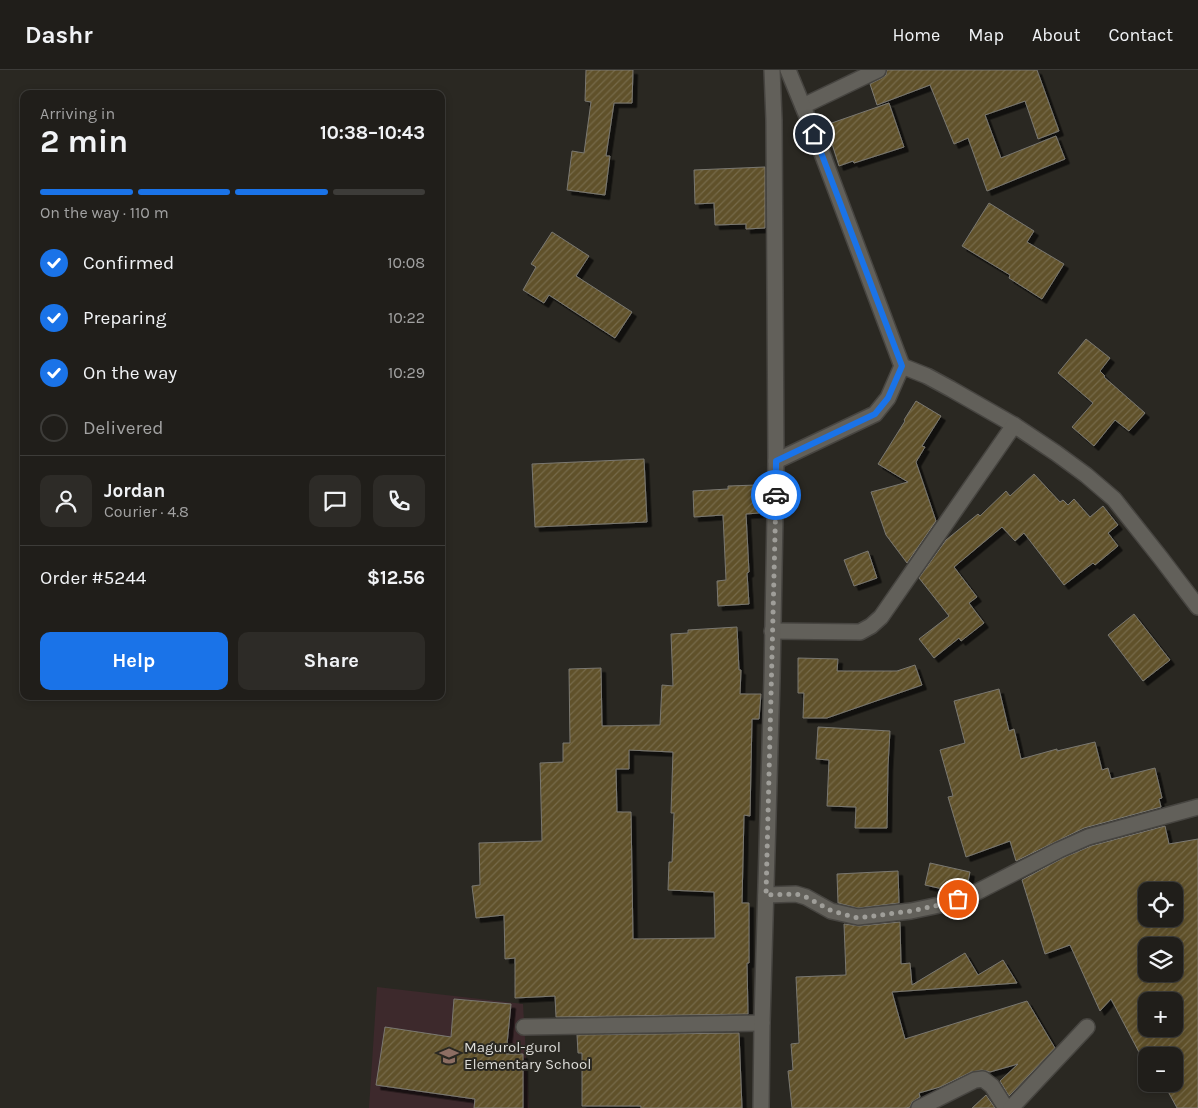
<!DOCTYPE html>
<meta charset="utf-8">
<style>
body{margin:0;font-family:Karla,sans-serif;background:#2d2b27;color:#f1f3f6;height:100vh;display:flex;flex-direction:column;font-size:19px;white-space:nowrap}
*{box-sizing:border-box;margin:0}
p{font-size:16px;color:#a2a2a2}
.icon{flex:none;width:28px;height:28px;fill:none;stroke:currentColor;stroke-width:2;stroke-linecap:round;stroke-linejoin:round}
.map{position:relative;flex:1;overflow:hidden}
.side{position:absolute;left:20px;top:20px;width:425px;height:610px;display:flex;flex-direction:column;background:#201e1a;border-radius:10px;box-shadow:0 2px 8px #0003,0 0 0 1px #3d3c39}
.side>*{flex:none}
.fabs{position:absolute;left:1138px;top:812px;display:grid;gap:10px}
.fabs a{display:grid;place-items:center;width:45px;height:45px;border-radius:10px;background:#201e1a;box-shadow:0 2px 8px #0003,0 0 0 1px #3d3c39;font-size:25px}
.pin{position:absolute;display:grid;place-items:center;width:42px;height:42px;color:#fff;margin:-21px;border:2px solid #fff;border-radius:50%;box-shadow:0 1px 5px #0007}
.courier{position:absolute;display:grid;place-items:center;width:50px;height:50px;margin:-25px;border:4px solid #1a73e8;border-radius:50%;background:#fff;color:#222;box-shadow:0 1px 6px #0007}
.summary em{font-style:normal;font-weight:700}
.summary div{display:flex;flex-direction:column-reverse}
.summary{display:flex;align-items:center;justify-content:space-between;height:85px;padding:0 20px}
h1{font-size:32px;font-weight:700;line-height:38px}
.bar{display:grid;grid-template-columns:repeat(4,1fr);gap:8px 5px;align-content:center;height:60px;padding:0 20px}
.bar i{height:6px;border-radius:4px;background:#3d3c39}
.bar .on{background:#1a73e8}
.bar p{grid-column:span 4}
.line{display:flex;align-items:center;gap:12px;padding:0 20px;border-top:1px solid #3d3c39}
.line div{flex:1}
.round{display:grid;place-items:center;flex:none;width:52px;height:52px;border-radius:10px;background:#2d2b27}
ol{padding:0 20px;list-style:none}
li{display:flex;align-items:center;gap:15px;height:55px}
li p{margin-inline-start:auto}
li .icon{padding:5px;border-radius:50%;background:#1a73e8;color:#fff;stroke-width:4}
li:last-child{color:#a2a2a2}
li i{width:28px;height:28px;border:2px solid #3d3c39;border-radius:50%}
.button{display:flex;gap:10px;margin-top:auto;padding:10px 20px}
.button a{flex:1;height:58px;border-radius:10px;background:#1a73e8;color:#fff;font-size:20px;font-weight:700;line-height:58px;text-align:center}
.button a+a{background:#2d2b27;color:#f1f3f6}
header{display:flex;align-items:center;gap:30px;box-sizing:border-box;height:70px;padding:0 25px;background:#201e1a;border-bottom:1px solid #3d3c39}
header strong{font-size:24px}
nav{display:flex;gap:28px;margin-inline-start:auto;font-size:18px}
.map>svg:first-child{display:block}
.education{fill:#3d292c}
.building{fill:url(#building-hatch);stroke:#7a7871;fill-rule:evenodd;filter:url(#shadow)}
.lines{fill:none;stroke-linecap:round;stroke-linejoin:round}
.minor-casing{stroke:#474541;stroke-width:18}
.tertiary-casing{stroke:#474541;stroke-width:18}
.minor{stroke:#62605a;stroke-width:15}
.tertiary{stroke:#62605a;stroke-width:15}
.done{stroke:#9f9e99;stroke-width:5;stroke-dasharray:0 9}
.route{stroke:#1a73e8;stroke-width:6}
.labels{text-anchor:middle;stroke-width:4;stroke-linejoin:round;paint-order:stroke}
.poi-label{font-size:15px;fill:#deddd9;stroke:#2a2822;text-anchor:start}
</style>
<header>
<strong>Dashr</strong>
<nav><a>Home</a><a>Map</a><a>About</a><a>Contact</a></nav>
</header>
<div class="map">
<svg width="1198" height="1038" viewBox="0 0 1198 1038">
<defs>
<pattern id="building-hatch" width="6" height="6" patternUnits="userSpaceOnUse" patternTransform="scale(1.25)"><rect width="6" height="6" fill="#60512b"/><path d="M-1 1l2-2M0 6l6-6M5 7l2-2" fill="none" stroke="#766a49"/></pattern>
<filter id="shadow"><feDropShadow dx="4.5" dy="4.5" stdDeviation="0" flood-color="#0009"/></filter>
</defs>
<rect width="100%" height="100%" fill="#2a2822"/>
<!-- education -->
<polygon class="education" points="377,917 523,934 529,1038 369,1038"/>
<!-- building -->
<g class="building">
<polygon points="586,0 633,0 632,33 614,33 606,86 610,86 605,125 567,120 572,81 584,83 591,32 585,31"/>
<polygon points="887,0 1037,0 1059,61 1038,69 1025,31 985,45 1001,88 1056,66 1065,89 987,121 968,68 954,74 930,15 877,35 870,14 882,8 886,5"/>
<polygon points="889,33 904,77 854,93 853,91 839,96 826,55"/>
<polygon points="765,97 765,158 746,159 746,154 715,155 714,133 695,134 694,100"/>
<polygon points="989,133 1034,161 1027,172 1064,194 1042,229 1009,208 1010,205 962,176"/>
<polygon points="552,162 589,186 576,206 632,242 615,268 549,225 544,233 523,220 536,197 531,194"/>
<polygon points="1086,269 1110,288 1100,301 1105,306 1104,307 1145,343 1129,361 1115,350 1094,376 1072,357 1093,333 1058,303"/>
<polygon points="916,331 941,346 922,376 925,377 916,392 936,451 907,493 886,465 871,422 908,412 878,394 905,351 904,350"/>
<polygon points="644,389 647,452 535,457 532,394"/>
<polygon points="1034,404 1060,432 1063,430 1068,435 1074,429 1090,447 1103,436 1118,455 1108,463 1118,476 1095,495 1093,493 1064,515 1024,463 1015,471 1002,457 954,497 977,527 969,533 984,553 961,571 959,568 934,588 919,569 949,546 919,508 946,470 978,444 980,446 1006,421 1010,426"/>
<polygon points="757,415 759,443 746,444 749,502 747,503 749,534 718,536 717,511 726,510 723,445 694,447 693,421 728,419 728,416"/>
<polygon points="868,481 877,508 854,516 844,490"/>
<polygon points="1134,544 1170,590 1143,611 1108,565"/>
<path d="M737 557 739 600H741L740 624H761L759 649H752L750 746 744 745 742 833H749V893H747L748 944 556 947 555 926 515 928V888L505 889 504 845 476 848 472 816 480 815 479 773 542 771 540 693 563 692V673H570L569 599 601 598 602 656 660 655 662 615 673 616 671 564 688 563V560ZM629 680 673 682 671 743H674L672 792H669L668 820 714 822 715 868 633 869 631 742H617L616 699H629Z"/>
<polygon points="798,588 838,589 837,601 897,601 915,595 922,615 827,648 803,648 804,623 798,623"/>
<polygon points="999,619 1009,661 1014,659 1021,689 1057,679 1057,681 1095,672 1102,700 1108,698 1111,709 1155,698 1162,728 1159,729 1161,737 1084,758 1055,772 1016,791 1010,771 966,787 948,727 953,726 940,680 965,673 954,631"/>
<polygon points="818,657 890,661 888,696 887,758 855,758 856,737 827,736 829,690 816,689"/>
<path d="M1165 756 1169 774 1198 769V1038H1177L1164 1014H1174V986H1141L1111 929 1100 941 1070 875 1045 884 1022 810 1063 788 1091 776ZM1146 821H1174V849H1146ZM1146 876H1174V904H1146ZM1146 931H1174V959H1146Z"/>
<polygon points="930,793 970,802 967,816 952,821 925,815"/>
<polygon points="898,801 899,833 858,838 838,833 837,804"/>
<polygon points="900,852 901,894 910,893 912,915 965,883 978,905 1003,890 1017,913 892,922 905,969 1027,931 1055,978 1009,1026 1000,1011 1018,994 990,1002 982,1000 971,1002 940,1017 919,1023 920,1027 912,1032 910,1037 906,1038 792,1038 788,1001 793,1000 791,974 799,973 796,907 846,905 844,854 859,856"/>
<polygon points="454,929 511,934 506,984 523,984 523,1038 474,1038 475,1029 376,1015 385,957 451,967"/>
<polygon points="739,963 742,1038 641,1038 641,1036 582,1036 582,983 578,983 577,965"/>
<polygon points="986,1025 995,1038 972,1038"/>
</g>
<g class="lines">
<!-- minor casing -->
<g class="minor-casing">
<g id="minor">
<polyline points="803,36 878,0"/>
<polyline points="902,296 927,306 951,319 1014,355 1056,383 1086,405 1114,429 1160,487 1198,537"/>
<polyline points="776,391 875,344 888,328 902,296 820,78 788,0"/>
<polyline points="772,561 860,562 871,556 881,547 1014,355"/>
<polyline points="766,825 796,824 806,827 831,841 858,847 911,841 944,834 973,824 1059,780 1088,767 1198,737"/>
<polyline points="524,957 762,953"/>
<polyline points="919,1038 975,1010 983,1009 992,1016 1006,1038"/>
<polyline points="1011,1038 1087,957"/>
</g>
</g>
<!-- tertiary casing -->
<g class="tertiary-casing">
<polyline id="tertiary" points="761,1038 762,953 772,608 776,391 774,50 772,0"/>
</g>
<!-- minor -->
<use href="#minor" class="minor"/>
<!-- tertiary -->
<use href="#tertiary" class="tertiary"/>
</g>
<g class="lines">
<!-- done -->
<polyline class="done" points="776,425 766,825 796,824 806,827 832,841 858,848 911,841 944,834 958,829"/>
<!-- route -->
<polyline class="route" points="776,425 776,391 875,344 888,328 902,296 814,64"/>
</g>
<!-- icons -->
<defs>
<g id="school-bare" transform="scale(1.5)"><path d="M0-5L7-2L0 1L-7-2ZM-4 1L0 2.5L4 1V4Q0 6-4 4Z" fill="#8d6e63" stroke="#2a2822" stroke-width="2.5" paint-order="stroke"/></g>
</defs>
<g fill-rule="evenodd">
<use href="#school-bare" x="449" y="986"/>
</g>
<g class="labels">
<!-- poi labels -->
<g class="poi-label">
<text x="464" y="982">Magurol-gurol<tspan x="464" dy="17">Elementary School</tspan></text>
</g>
</g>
</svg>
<div class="fabs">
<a><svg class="icon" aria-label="locate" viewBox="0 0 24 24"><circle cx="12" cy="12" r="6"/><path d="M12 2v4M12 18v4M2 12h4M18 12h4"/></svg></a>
<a><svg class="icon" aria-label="layers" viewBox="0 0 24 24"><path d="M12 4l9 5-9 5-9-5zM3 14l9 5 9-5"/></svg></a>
<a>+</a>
<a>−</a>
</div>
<div class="pin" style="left:958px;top:829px;background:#ea580c"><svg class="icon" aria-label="bag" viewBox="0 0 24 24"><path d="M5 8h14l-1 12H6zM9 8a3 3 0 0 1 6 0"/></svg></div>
<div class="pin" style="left:814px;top:64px;background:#1f2937"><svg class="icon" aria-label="home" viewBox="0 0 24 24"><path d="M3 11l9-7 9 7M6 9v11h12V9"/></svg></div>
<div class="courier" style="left:776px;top:425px"><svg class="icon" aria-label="car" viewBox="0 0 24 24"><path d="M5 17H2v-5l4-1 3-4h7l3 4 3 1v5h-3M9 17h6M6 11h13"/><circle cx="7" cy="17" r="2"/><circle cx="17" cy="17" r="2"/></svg></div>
<section class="side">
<div class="summary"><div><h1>2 min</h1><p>Arriving in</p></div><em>10:38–10:43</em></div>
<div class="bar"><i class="on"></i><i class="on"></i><i class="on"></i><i></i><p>On the way · 110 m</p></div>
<ol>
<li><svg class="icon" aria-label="check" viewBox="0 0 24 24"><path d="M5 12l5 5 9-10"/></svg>Confirmed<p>10:08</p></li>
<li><svg class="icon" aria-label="check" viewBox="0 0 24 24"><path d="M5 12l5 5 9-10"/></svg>Preparing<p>10:22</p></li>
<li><svg class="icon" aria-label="check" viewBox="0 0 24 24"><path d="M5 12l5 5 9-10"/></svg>On the way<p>10:29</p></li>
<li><i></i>Delivered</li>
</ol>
<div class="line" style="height:90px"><a class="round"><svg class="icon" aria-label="person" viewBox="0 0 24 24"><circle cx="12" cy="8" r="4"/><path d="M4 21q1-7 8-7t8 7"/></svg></a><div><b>Jordan</b><p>Courier · 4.8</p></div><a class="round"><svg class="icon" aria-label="chat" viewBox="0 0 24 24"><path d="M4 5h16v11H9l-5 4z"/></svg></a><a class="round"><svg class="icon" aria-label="phone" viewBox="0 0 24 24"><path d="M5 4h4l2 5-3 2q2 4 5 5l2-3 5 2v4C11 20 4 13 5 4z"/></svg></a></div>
<div class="line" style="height:65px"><div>Order #5244</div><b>$12.56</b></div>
<div class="button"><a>Help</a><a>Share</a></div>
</section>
</div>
